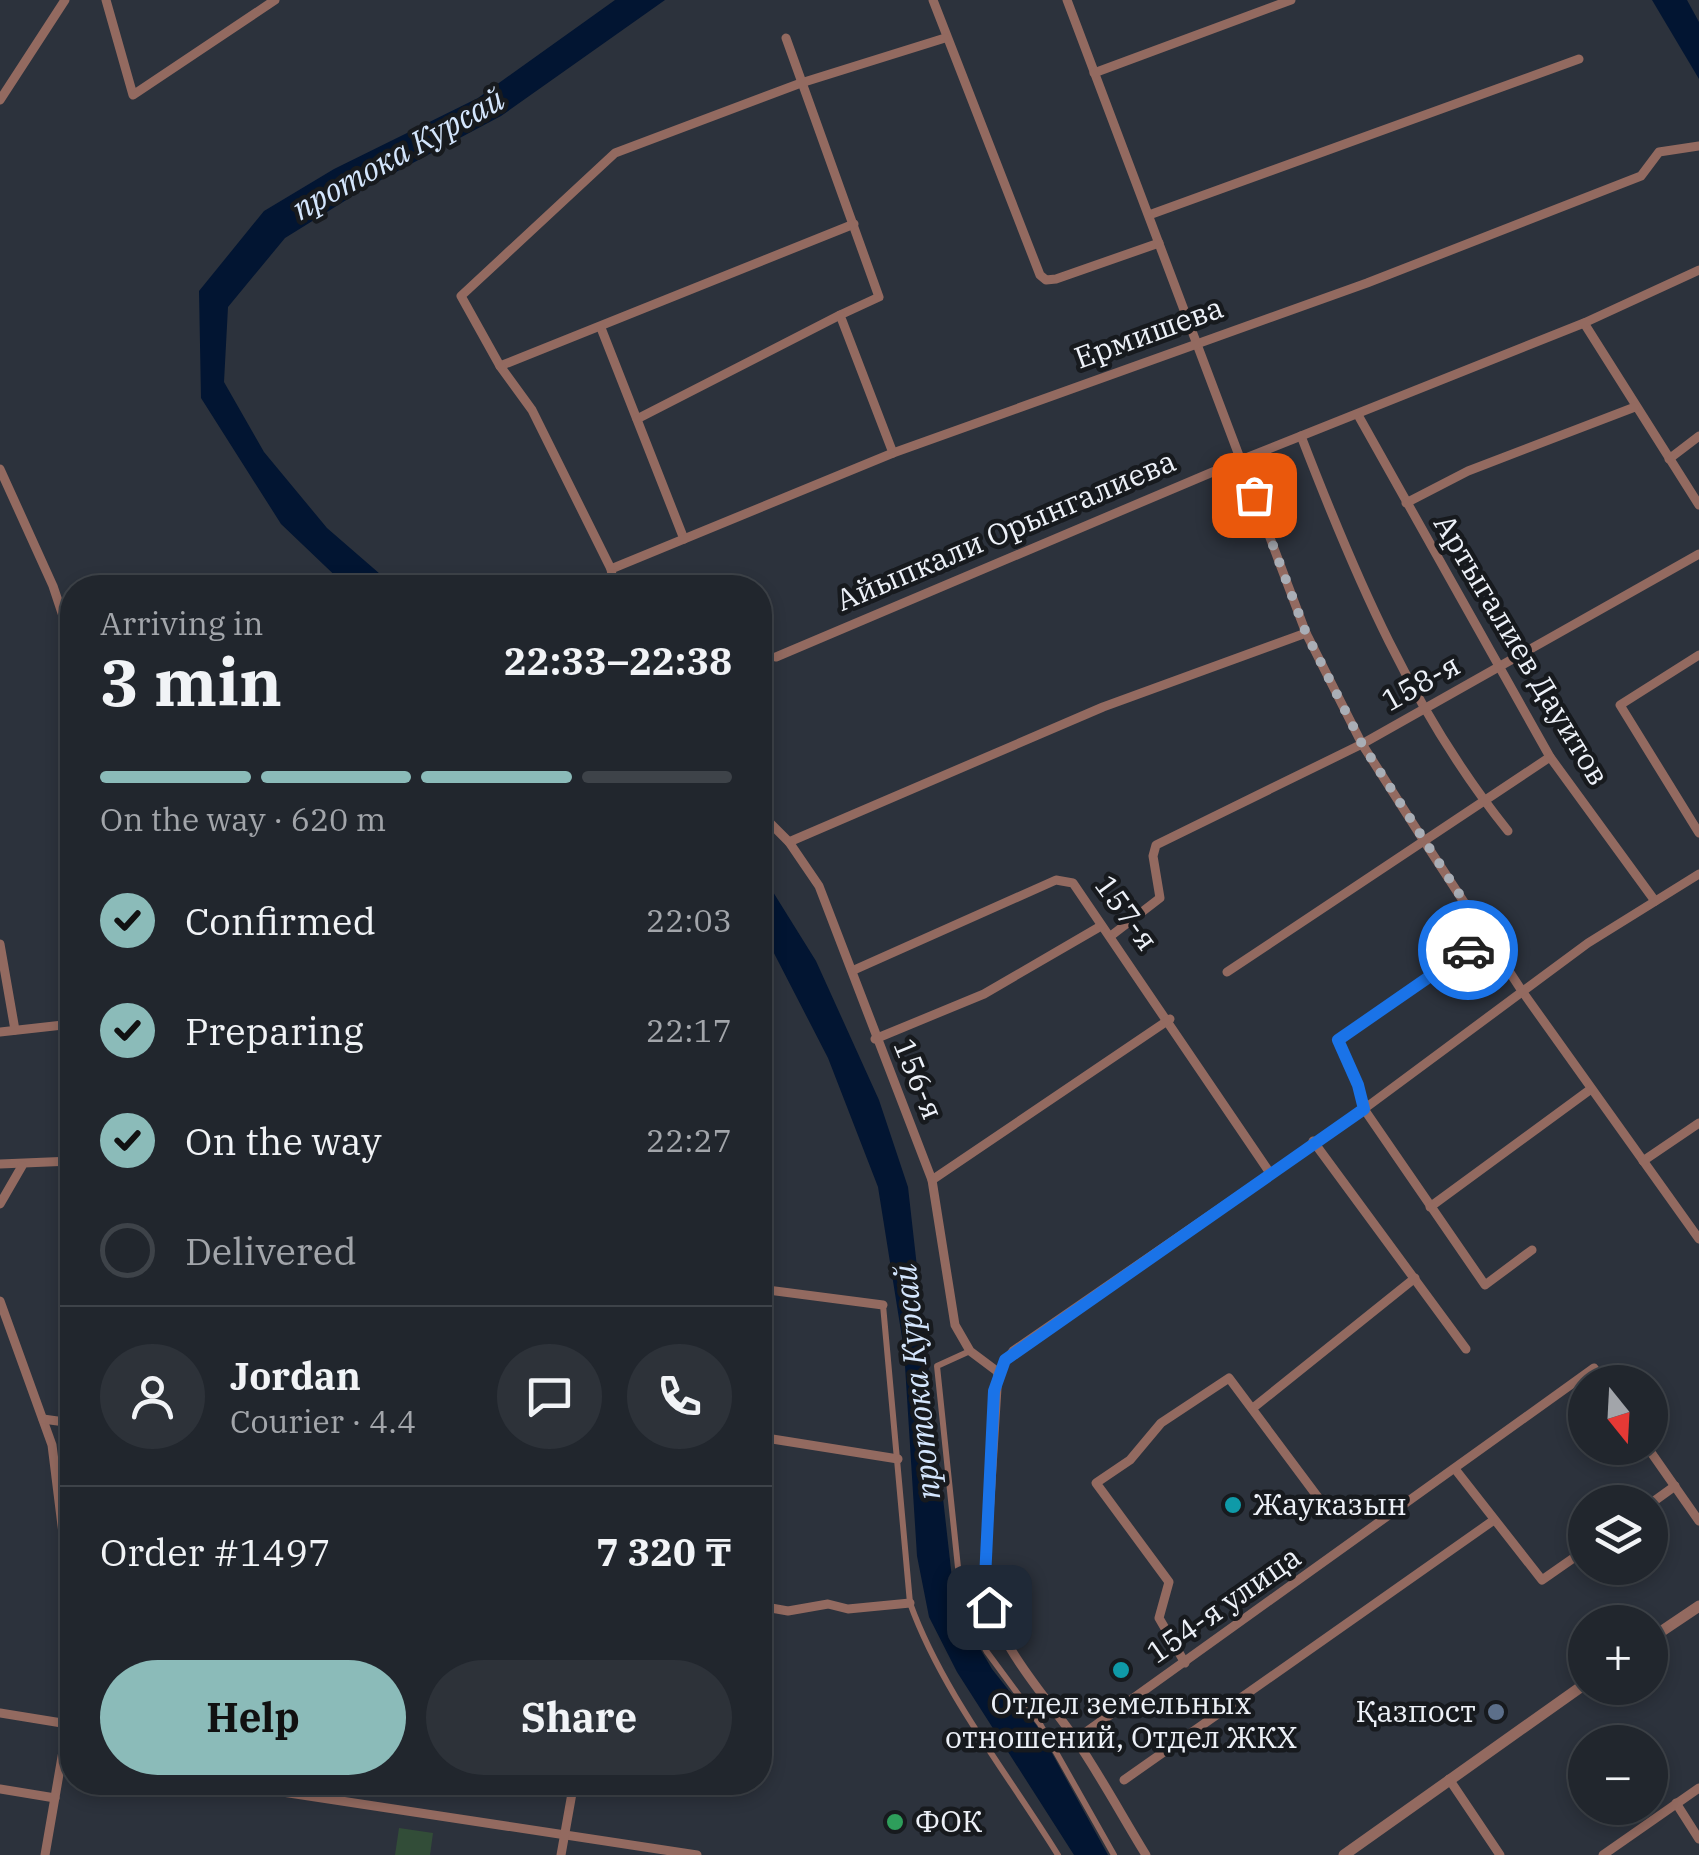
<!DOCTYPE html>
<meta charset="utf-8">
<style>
body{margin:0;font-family:"IBM Plex Serif",serif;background:#2d3239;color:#f1f3f6;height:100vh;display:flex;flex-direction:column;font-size:38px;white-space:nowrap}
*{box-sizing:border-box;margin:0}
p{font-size:32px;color:#a2a5aa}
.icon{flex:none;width:55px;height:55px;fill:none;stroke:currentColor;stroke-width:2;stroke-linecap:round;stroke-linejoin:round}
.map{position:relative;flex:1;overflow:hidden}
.panel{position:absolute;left:60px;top:575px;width:712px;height:1220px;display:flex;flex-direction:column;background:#21262d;border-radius:40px;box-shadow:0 5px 15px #0003,0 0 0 2px #3e4349}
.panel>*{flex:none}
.needle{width:65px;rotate:162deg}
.tools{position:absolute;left:1568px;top:1365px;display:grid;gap:20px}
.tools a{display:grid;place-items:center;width:100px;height:100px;border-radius:50%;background:#21262d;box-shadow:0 5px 15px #0003,0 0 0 2px #3e4349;font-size:50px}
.pin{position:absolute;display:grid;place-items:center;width:85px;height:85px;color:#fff;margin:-42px;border-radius:20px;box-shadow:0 5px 15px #0006}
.courier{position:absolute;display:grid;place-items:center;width:100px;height:100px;margin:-50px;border:8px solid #1a73e8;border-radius:50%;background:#fff;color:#222;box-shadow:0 2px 12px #0007}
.head em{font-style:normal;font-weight:800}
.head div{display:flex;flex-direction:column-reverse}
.head{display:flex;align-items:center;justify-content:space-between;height:170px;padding:0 40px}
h1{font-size:65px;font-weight:800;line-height:75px}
.bar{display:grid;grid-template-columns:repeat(4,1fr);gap:15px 10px;align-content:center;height:120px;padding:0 40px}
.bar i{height:12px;border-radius:8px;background:#3e4349}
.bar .on{background:#8bbbb9}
.bar p{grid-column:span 4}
.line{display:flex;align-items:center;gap:25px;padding:0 40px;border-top:2px solid #3e4349}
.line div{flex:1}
.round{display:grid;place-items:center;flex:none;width:105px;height:105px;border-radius:52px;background:#2d3239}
ol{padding:0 40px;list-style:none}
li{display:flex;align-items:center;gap:30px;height:110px}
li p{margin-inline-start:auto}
li .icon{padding:10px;border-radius:50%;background:#8bbbb9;color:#111;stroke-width:4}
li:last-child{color:#a2a5aa}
li i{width:55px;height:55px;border:5px solid #3e4349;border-radius:50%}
.button{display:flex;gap:20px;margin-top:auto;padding:20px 40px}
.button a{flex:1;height:115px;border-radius:60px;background:#8bbbb9;color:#111;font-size:40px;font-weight:800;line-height:115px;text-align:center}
.button a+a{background:#2d3239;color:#f1f3f6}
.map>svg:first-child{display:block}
.green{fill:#324d38}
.water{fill:#021532}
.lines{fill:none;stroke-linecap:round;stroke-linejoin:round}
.pedestrian{stroke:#936a60;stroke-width:6}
.minor{stroke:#936a60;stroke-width:9}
.tertiary{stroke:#936a60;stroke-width:11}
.done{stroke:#a9aeb6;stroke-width:10;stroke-dasharray:0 18}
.route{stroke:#1a73e8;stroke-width:12}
.culture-dot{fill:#0f9aa8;stroke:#171a1e;stroke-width:4}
.service-dot{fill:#5c6f8a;stroke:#171a1e;stroke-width:4}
.leisure-dot{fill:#2e9e5b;stroke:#171a1e;stroke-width:4}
.labels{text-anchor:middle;stroke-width:9;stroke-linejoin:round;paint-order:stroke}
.street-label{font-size:30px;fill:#edf1f8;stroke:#171a1e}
.poi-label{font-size:30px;fill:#edf1f8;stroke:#171a1e;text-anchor:start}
.water-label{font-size:32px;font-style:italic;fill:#d4e6fd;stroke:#171a1e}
</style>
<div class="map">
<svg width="1699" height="1855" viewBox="0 0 1699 1855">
<rect width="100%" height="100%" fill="#2c323c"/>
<!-- green -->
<polygon class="green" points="399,1828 433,1833 430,1855 395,1855"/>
<!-- water -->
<g class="water">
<polygon points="615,0 665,0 501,116 364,189 285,238 228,307 224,382 264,452 327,528 395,587 347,587 281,524 201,398 199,291 264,211 334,169 478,98"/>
<polygon points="1652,0 1687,0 1699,22 1699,79"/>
<polygon points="760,871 816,961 879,1100 908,1187 953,1587 962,1618 992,1669 1037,1726 1108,1855 1074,1855 957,1672 929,1617 917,1556 904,1350 878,1187 828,1058 760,926"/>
</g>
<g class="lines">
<!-- pedestrian -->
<g class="pedestrian">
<path d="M883 1305 910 1603C942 1692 1008 1774 1058 1855"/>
<polyline points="970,1351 937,1366 962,1606 987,1652 1040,1724 1114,1855"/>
</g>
<!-- minor -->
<g class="minor">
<polyline points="106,0 133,95 275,0"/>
<polyline points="933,0 1040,275 1046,280 1056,279 1159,243"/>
<polyline points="1067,0 1306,633 1362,744 1424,841 1522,991 1699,1239"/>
<polyline points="786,38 879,297 840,315 893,453"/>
<polyline points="1094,73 1291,0"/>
<polyline points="0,100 65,0"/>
<polyline points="1149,215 1579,59"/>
<polyline points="1584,323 1699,505"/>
<polyline points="601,328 684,539"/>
<polyline points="500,366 854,224"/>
<polyline points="1358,415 1550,757 1655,901"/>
<polyline points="637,419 840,315"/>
<path d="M1301 436C1355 576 1413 713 1508 831"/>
<polyline points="1669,459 1699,436"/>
<polyline points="0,469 53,586 72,643"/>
<polyline points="1406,503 1468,471 1635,407"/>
<polyline points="611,569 893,453 1367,283 1641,176 1659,152 1699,146"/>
<polyline points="614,588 611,569 532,410 500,366 461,296 615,153 801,83 945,38"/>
<polyline points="1699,655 1620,705 1699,833"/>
<polyline points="776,657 1241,460 1584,323 1699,270"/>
<polyline points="760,813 789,842 819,886 932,1180 955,1325 970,1351 998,1372"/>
<polyline points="789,842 1103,707 1306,633"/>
<polyline points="1112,935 1160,898 1153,856 1156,845 1362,744 1699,554"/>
<polyline points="1487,937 1338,1041 1358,1085 1364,1109 1485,1285 1532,1250"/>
<polyline points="0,944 15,1030"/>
<polyline points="854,970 1056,880 1073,883 1270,1173"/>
<polyline points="1227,972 1550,757"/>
<polyline points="0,1032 72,1024"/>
<polyline points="875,1039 984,994 1101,926"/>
<polyline points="1313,1141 1466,1349"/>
<polyline points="1643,1161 1699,1123"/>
<polyline points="0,1164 72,1161"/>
<polyline points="932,1180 1170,1019"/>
<polyline points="0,1204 22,1166"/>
<polyline points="1430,1207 1591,1089"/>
<polyline points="760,1289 883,1305"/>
<polyline points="0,1301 52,1445 72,1606"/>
<polyline points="1253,1408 1415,1278"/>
<polyline points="43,1419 72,1423"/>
<polyline points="760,1437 898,1459"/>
<polyline points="1648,1448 1699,1521"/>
<polyline points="1455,1469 1542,1580 1585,1550"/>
<polyline points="1650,1504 1675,1486"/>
<polyline points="760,1606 788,1611 828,1604 848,1609 910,1603"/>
<polyline points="1185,1663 1159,1618 1169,1582 1096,1483 1130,1460 1161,1423 1229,1378 1320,1500"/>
<polyline points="0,1713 68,1724"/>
<polyline points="1075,1740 1594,1368 1604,1382"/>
<polyline points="1449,1779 1500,1855"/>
<polyline points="1124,1780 1494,1520"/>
<polyline points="216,1782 697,1855"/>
<polyline points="0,1789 55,1798"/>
<polyline points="1676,1803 1699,1839"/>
<polyline points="45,1855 72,1699"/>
<polyline points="561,1855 574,1782"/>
<path d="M1146 1855C1122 1816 1100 1775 1074 1737 1038 1686 994 1643 985 1579L998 1372 1013 1351 1364 1109 1588 943 1699 874"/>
<polyline points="1603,1855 1699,1788"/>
</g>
<!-- tertiary -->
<g class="tertiary">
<polyline points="1650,1639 1699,1606"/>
<polyline points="1344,1855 1585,1684"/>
</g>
</g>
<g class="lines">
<!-- done -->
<polyline class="done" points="1254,495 1306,633 1362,744 1487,937 1468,950"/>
<!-- route -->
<polyline class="route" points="989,1607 985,1579 994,1391 1005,1360 1364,1109 1358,1085 1338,1040 1468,950"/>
</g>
<!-- markers -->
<g class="culture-dot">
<circle cx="1233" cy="1505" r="10"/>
<circle cx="1121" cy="1670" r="10"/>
</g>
<circle class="service-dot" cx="1496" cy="1712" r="10"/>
<circle class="leisure-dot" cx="895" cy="1822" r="10"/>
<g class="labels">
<!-- street labels -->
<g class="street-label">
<text transform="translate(1149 333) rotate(-20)" y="10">Ермишева</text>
<text transform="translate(1006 531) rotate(-23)" y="10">Айыпкали Орынгалиева</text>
<text transform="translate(1521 650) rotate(59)" y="10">Артыгалиев Дауитов</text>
<text transform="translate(1421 683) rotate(-29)" y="10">158-я</text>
<text transform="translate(1126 913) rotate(54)" y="10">157-я</text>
<text transform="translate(918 1079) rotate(68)" y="10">156-я</text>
<text transform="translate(1224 1605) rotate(-35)" y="10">154-я улица</text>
</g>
<!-- poi labels -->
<g class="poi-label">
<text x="1253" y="1515">Жауказын</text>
<text x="1121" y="1714" text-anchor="middle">Отдел земельных<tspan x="1121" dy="34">отношений, Отдел ЖКХ</tspan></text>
<text x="1476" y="1722" text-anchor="end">Қазпост</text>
<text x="915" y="1832">ФОК</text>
</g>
<!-- water labels -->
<g class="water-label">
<text transform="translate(398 154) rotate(-29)" y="11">протока Курсай</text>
<text transform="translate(917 1382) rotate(-96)" y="11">протока Курсай</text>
</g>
</g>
</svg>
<div class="tools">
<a><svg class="needle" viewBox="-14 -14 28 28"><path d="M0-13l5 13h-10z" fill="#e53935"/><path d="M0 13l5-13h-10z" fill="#a2a5aa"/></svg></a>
<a><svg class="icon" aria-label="layers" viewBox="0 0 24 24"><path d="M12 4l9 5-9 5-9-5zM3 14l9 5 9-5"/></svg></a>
<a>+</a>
<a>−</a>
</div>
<div class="pin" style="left:1254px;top:495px;background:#ea580c"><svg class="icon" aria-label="bag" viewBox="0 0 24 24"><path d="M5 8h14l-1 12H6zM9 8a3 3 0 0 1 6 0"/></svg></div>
<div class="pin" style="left:989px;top:1607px;background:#1f2937"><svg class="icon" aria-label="home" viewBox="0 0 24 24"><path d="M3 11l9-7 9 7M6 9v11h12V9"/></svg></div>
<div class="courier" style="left:1468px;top:950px"><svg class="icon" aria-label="car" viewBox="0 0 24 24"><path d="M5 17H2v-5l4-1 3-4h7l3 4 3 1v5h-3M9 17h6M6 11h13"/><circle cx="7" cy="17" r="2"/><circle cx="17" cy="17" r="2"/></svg></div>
<section class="panel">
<div class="head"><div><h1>3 min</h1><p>Arriving in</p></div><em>22:33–22:38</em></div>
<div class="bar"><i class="on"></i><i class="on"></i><i class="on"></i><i></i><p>On the way · 620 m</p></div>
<ol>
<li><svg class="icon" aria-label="check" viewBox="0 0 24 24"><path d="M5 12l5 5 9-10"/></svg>Confirmed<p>22:03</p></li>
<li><svg class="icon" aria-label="check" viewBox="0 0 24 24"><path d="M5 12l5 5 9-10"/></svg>Preparing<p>22:17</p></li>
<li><svg class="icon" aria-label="check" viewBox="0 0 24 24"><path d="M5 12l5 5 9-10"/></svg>On the way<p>22:27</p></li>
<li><i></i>Delivered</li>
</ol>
<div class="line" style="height:180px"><a class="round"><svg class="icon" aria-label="person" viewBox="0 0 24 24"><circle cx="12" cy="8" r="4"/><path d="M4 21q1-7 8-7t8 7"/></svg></a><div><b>Jordan</b><p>Courier · 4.4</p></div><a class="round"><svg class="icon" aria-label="chat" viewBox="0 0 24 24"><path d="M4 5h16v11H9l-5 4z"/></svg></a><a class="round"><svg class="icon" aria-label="phone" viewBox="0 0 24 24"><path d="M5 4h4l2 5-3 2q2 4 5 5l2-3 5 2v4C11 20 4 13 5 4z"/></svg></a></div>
<div class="line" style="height:130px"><div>Order #1497</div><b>7 320 ₸</b></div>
<div class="button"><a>Help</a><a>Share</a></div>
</section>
</div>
